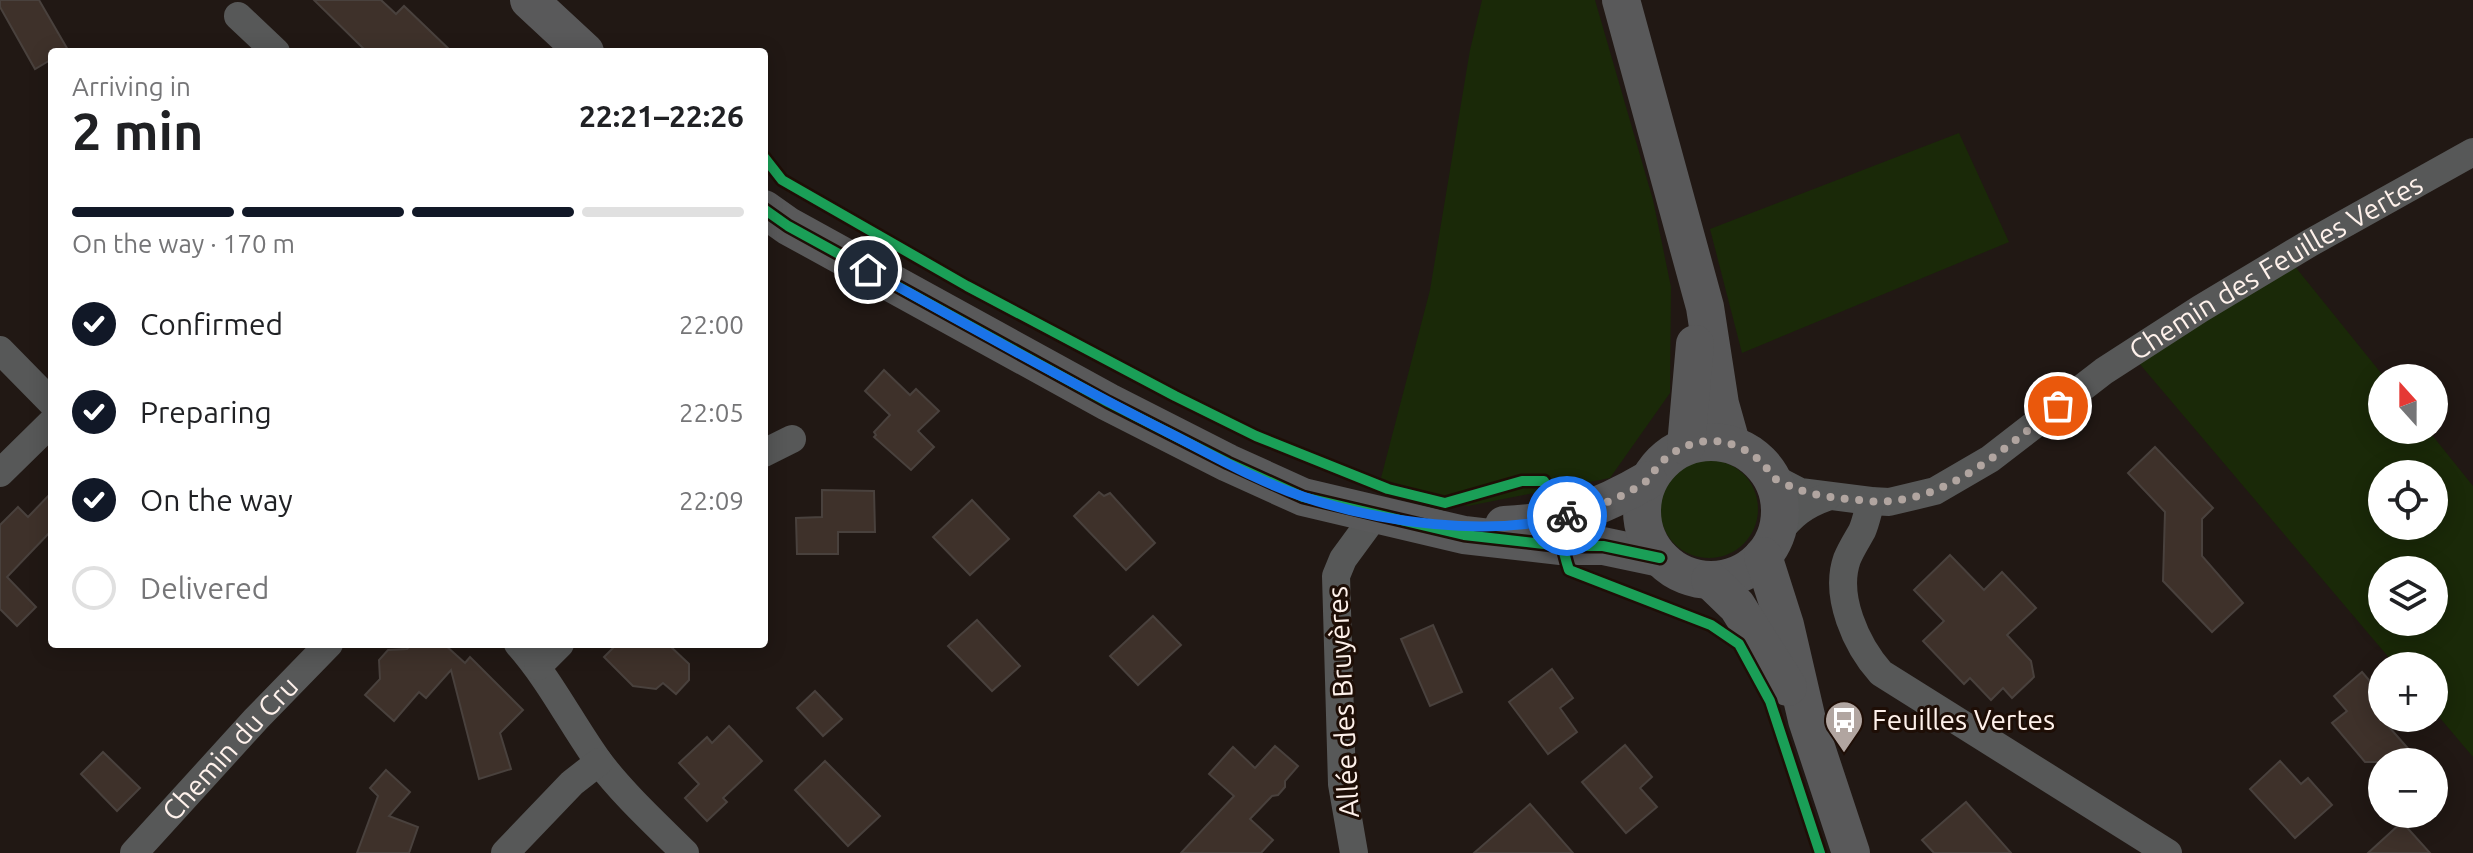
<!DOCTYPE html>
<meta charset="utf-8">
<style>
body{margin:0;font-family:Ubuntu,sans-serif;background:#f2f2f2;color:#202124;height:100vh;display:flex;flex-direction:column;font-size:30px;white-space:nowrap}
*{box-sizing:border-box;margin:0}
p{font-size:26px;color:#757577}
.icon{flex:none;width:44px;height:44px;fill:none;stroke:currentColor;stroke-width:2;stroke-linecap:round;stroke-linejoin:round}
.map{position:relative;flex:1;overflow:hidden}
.drawer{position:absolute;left:48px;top:48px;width:720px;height:600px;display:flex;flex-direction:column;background:#fff;border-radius:8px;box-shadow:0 4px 20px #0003}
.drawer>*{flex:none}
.needle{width:52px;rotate:339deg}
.tools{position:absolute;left:2368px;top:364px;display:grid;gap:16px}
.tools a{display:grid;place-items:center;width:80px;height:80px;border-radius:50%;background:#fff;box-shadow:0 4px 20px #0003;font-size:40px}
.pin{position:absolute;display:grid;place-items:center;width:68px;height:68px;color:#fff;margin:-34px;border:4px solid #fff;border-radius:50%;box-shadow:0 2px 8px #0007}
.courier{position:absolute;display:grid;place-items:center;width:80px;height:80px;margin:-40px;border:6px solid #1a73e8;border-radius:50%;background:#fff;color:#222;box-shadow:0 2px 10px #0007}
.summary em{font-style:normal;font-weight:600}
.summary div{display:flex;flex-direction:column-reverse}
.summary{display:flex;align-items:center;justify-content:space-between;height:136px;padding:0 24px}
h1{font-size:52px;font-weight:600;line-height:60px}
.bar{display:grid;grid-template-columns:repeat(4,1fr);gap:12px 8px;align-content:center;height:96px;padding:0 24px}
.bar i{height:10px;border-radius:6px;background:#e0e0e0}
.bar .selected{background:#111827}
.bar p{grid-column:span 4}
ol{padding:0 24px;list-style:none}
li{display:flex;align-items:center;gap:24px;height:88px}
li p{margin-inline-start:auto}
li .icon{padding:8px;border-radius:50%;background:#111827;color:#fff;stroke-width:4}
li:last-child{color:#757577}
li i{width:44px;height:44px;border:4px solid #e0e0e0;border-radius:50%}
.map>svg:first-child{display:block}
.green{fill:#1a2908;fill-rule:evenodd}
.building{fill:#3e312a;stroke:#49413d;stroke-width:2}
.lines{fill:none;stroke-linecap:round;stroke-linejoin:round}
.street{stroke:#575858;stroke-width:28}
.secondary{stroke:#59595a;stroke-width:38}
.cycleway-casing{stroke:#1e0e06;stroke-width:15}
.cycleway{stroke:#1a9f57;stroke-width:10}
.done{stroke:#b1a5a0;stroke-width:8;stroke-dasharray:0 14.4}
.route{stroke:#1a73e8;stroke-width:10}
.labels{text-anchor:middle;stroke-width:6;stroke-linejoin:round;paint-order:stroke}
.street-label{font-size:28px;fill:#fef1eb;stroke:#1e0e06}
.poi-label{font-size:28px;fill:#fef1eb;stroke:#1e0e06;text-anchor:start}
</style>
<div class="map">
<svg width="2473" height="853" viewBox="0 0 2473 853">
<rect width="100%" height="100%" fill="#211814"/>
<!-- green -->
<g class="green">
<polygon points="1482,0 1595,0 1653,200 1671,287 1670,393 1610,478 1468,506 1445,503 1381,478 1430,290 1470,50"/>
<polygon points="1959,133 2009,242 1742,353 1710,229"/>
<path d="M2293 264 2385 378H2382V430H2428L2473 486V757L2434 711V666H2396L2138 362ZM2382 474H2434V526H2382ZM2382 570H2434V622H2382Z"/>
<circle cx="1709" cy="509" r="49"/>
</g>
<!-- building -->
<g class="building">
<polygon points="0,0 39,0 68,50 52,52 52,59 35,69 0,7"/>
<polygon points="314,0 381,0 396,14 404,6 452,52 367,52"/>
<polygon points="884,370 910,395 916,389 939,411 918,431 934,447 911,470 874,437 876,435 874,432 890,415 865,391"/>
<polygon points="2155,447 2213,508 2202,519 2202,556 2243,603 2212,632 2163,581 2165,512 2128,473"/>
<polygon points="822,490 874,491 875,532 838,532 838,554 797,554 796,518 822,517"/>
<polygon points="52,492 52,530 7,577 36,607 17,626 0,609 0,525 18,507 28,517"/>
<polygon points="1099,492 1104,496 1110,493 1155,543 1126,570 1074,516"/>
<polygon points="972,500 1009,539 970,575 933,537"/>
<polygon points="1950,555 1984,590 2002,572 2036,608 2007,635 2031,661 2034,677 2012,698 2003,688 1991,700 1970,678 1964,684 1923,641 1944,621 1914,590"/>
<polygon points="1153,616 1181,645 1138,685 1110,656"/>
<polygon points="977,620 1020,666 992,691 948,646"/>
<polygon points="1433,625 1462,692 1430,706 1401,639"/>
<polygon points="412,644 444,644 465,663 470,657 523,710 500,733 511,769 479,779 451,670 426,698 419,692 394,721 365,695 380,679 379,660 388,650 407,649"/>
<polygon points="617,644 668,644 689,664 689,680 676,694 663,683 656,689 633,686 604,657"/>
<polygon points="1552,669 1573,698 1560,708 1577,732 1548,754 1509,702"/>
<polygon points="2362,672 2382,695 2382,719 2420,762 2365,762 2332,723 2347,711 2334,696"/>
<polygon points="815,691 842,719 823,736 797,708"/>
<polygon points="729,726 762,761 723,798 727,802 707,821 685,798 699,784 679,763 707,737 712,743"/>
<polygon points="1625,745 1652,777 1640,788 1657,807 1626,833 1582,782"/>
<polygon points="1275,746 1298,766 1285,781 1285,787 1278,795 1272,796 1250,819 1273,840 1261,853 1181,853 1234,796 1209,774 1233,747 1255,768"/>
<polygon points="103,752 140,788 117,811 81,774"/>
<polygon points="825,761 880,816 848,846 795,790"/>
<polygon points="2280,761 2301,784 2308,778 2332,805 2295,838 2250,789"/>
<polygon points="386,770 410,792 389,816 418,827 409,853 357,853 378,796 370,788"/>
<polygon points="1966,802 2011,853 1934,853 1922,840"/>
<polygon points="1530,804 1573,853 1474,853"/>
<polygon points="2402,822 2430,853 2368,853"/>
</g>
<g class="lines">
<!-- street -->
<g class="street">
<polyline points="238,16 276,52"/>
<polyline points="0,350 52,403"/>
<polyline points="764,453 792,439"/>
<polyline points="0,473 52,422"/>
<path id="s1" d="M1773 478 1800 492 1871 501 1889 502 1935 491 1990 459 2104 371 2200 309 2310 243 2473 152"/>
<path d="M1871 501C1868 511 1866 522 1862 531 1857 540 1851 549 1847 559 1834 596 1856 645 1881 673L2168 853"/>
<path d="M1777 534C1792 515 1804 505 1827 497"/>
<path d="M518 644C550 680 571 723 599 762 624 795 656 824 685 853"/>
<polyline points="538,666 560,644"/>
<path id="s2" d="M134 853 256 719 329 644"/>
<polyline points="505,853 572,783 599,762"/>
<polyline points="1354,853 1342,784 1336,576 1343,559 1376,514"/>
</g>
<!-- secondary -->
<g class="secondary">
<polyline points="529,0 585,52"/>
<polyline points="1621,0 1705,307 1720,404 1731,443"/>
<polyline points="764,209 788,226 1108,402 1228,463 1303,497 1464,535 1561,546 1603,546 1660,558"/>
<circle cx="1711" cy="511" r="69"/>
<polyline points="1686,446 1695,344"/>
<path d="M1504 525C1560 523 1600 508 1648 480"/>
<polyline points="1763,556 1785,625 1807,720 1851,853"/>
<polyline points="1710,580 1737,606 1788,687"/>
</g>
<!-- cycleway casing -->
<g class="cycleway-casing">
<g id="cycleway">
<path d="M764 157 782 180 967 286 1175 396 1256 436 1388 489 1445 503 1522 481H1544C1560 511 1558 538 1569 570L1711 625 1739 644 1770 701 1820 853"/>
<polyline points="764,209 788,226 1108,402 1228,463 1303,497 1464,535 1561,546 1603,546 1660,558"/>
</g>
</g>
<!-- cycleway -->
<use href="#cycleway" class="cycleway"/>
</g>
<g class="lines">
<!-- done -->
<path class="done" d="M1567 516C1595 507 1620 499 1645 482 1651 478 1654 470 1660 464 1672 451 1690 442 1708 441 1728 440 1749 449 1763 464 1769 470 1771 477 1779 481 1802 493 1823 497 1849 499 1863 500 1877 503 1891 501 1957 495 2008 445 2058 406"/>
<!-- route -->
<path class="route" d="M868 270C967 325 1066 381 1167 432 1211 454 1256 481 1304 497 1379 522 1489 538 1567 516"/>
</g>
<!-- icons -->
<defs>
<g id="bus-pin" transform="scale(2)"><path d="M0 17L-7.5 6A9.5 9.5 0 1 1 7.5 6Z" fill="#b1a5a0" stroke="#1e0e06"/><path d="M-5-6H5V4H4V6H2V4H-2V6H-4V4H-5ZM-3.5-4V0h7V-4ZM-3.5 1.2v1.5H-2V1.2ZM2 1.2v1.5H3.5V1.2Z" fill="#fff"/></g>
</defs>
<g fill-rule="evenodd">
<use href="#bus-pin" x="1844" y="720"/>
</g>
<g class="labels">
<!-- street labels -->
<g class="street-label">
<text dy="10" stroke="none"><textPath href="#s1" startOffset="576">Chemin des Feuilles Vertes</textPath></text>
<text transform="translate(1343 702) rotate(-93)" y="10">Allée des Bruyères</text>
<text dy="10" stroke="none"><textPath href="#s2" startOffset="142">Chemin du Cru</textPath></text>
</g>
<!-- poi labels -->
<g class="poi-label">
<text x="1872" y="730">Feuilles Vertes</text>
</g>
</g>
</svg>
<div class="tools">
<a><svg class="needle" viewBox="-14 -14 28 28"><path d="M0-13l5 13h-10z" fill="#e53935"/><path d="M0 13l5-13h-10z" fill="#757577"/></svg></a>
<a><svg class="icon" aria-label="locate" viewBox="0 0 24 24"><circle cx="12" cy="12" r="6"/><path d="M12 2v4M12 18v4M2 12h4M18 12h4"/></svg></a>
<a><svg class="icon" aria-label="layers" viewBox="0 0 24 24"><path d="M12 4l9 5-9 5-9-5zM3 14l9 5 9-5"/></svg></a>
<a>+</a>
<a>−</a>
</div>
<div class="pin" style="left:2058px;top:406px;background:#ea580c"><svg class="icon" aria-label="bag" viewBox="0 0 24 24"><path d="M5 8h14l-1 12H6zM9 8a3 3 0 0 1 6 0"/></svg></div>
<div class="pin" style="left:868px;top:270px;background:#1f2937"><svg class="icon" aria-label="home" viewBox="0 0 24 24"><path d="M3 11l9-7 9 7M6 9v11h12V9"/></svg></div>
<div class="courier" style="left:1567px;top:516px"><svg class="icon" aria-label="bike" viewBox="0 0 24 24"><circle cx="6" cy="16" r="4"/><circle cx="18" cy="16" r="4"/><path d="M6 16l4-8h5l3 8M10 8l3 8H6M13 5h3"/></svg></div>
<section class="drawer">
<div class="summary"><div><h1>2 min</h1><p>Arriving in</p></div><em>22:21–22:26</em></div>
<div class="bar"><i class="selected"></i><i class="selected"></i><i class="selected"></i><i></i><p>On the way · 170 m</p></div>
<ol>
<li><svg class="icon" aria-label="check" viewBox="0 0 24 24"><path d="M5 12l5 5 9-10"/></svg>Confirmed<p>22:00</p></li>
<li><svg class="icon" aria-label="check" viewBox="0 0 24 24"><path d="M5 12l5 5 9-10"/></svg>Preparing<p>22:05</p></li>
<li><svg class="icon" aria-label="check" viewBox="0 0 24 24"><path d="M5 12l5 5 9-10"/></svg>On the way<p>22:09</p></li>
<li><i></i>Delivered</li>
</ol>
</section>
</div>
